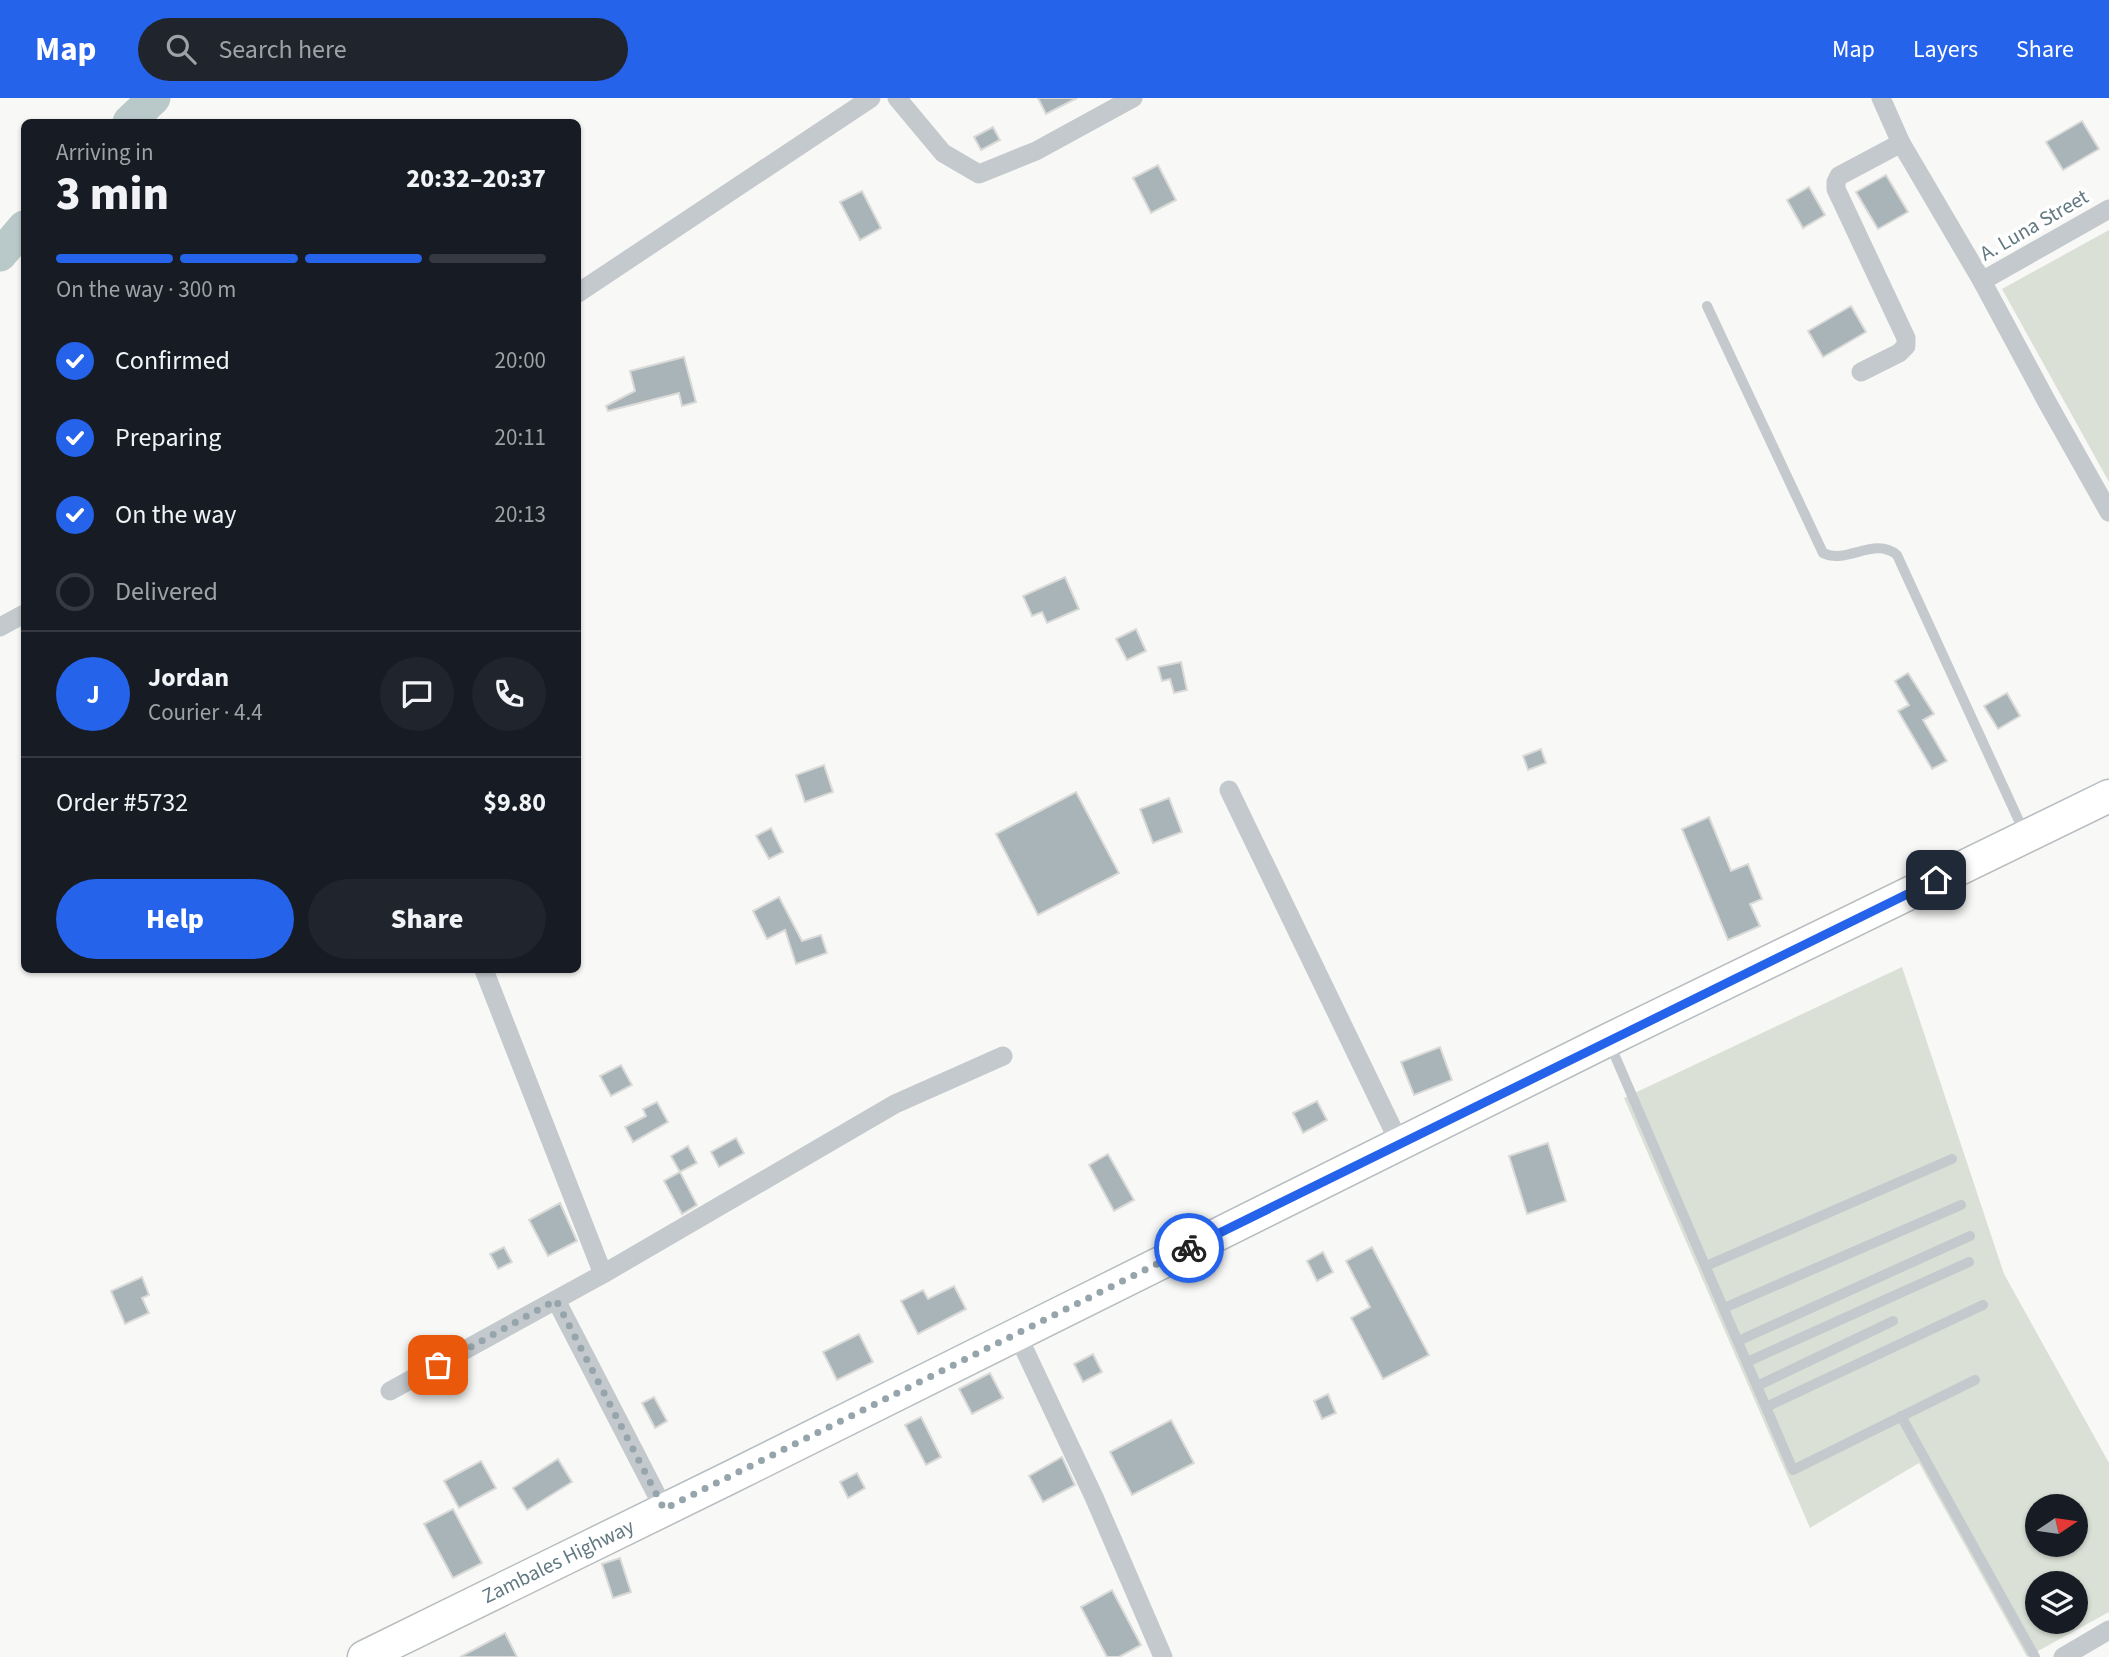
<!DOCTYPE html>
<meta charset="utf-8">
<style>
body{margin:0;font-family:"Source Sans 3",sans-serif;background:#20242c;color:#f1f3f6;height:100vh;display:flex;flex-direction:column;font-size:26px;white-space:nowrap}
*{box-sizing:border-box;margin:0}
p{font-size:23px;color:#9ea1a6}
.icon{flex:none;width:38px;height:38px;fill:none;stroke:currentColor;stroke-width:2;stroke-linecap:round;stroke-linejoin:round}
.map{position:relative;flex:1;overflow:hidden}
.drawer{position:absolute;left:21px;top:21px;width:560px;height:854px;display:flex;flex-direction:column;background:#171b24;border-radius:10px;box-shadow:0 2px 5px #0004}
.drawer>*{flex:none}
.needle{width:46px;rotate:77deg}
.tools{position:absolute;left:2025px;top:1396px;display:grid;gap:14px}
.tools a{display:grid;place-items:center;width:63px;height:63px;border-radius:50%;background:#171b24;box-shadow:0 2px 5px #0004;font-size:35px}
.pin{position:absolute;display:grid;place-items:center;width:60px;height:60px;color:#fff;margin:-30px;border-radius:14px;box-shadow:0 4px 10px #0006}
.courier{position:absolute;display:grid;place-items:center;width:70px;height:70px;margin:-35px;border:5px solid #2563eb;border-radius:50%;background:#fff;color:#222;box-shadow:0 2px 9px #0007}
.head em{font-style:normal;font-weight:800}
.head div{display:flex;flex-direction:column-reverse}
.head{display:flex;align-items:center;justify-content:space-between;height:119px;padding:0 35px}
h1{font-size:46px;font-weight:800;line-height:52px}
.bar{display:grid;grid-template-columns:repeat(4,1fr);gap:10px 7px;align-content:center;height:84px;padding:0 35px}
.bar i{height:9px;border-radius:5px;background:#363941}
.bar .selected{background:#2563eb}
.bar p{grid-column:span 4}
.line{display:flex;align-items:center;gap:18px;padding:0 35px;border-top:2px solid #363941}
.line div{flex:1}
.round{display:grid;place-items:center;flex:none;width:74px;height:74px;border-radius:37px;background:#20242c}
ol{padding:0 35px;list-style:none}
li{display:flex;align-items:center;gap:21px;height:77px}
li p{margin-inline-start:auto}
li .icon{padding:7px;border-radius:50%;background:#2563eb;color:#fff;stroke-width:4}
li:last-child{color:#9ea1a6}
li i{width:38px;height:38px;border:4px solid #363941;border-radius:50%}
.primary-button{display:flex;gap:14px;margin-top:auto;padding:14px 35px}
.primary-button a{flex:1;height:80px;border-radius:42px;background:#2563eb;color:#fff;font-size:28px;font-weight:800;line-height:80px;text-align:center}
.primary-button a+a{background:#20242c;color:#f1f3f6}
header{display:flex;align-items:center;gap:42px;box-sizing:border-box;height:98px;padding:0 35px;background:#2563eb;color:#fff}
header strong{font-size:33px}
nav{display:flex;gap:38px;margin-inline-start:auto;font-size:24px}
.search{width:490px;height:63px;background:#20242c;display:flex;align-items:center;gap:18px;box-sizing:border-box;padding:0 24px;border-radius:38px;color:#9ea1a6;font-size:26px}
.map>svg:first-child{display:block}
.green{fill:#dbe0d6;fill-rule:evenodd}
.lines{fill:none;stroke-linecap:round;stroke-linejoin:round}
.river{stroke:#b9c8c9;stroke-width:33}
.building{fill:#a8b4b8;stroke:#dadad8;stroke-width:2}
.primary-casing{stroke:#b7bdc0;stroke-width:35}
.lane{stroke:#c3c9cc;stroke-width:10}
.street{stroke:#c3c9cc;stroke-width:19}
.primary{stroke:#fff;stroke-width:32}
.done{stroke:#96a5ab;stroke-width:7;stroke-dasharray:0 12.6}
.route{stroke:#2563eb;stroke-width:9}
.labels{text-anchor:middle;stroke-width:7;stroke-linejoin:round;paint-order:stroke}
.street-label{font-size:21px;fill:#627982;stroke:#fff}
</style>
<header>
<strong>Map</strong>
<div class="search"><svg class="icon" aria-label="search" viewBox="0 0 24 24"><circle cx="10" cy="10" r="6"/><path d="M15 15l6 6"/></svg>Search here</div>
<nav><a>Map</a><a>Layers</a><a>Share</a></nav>
</header>
<div class="map">
<svg width="2109" height="1559" viewBox="0 0 2109 1559">
<rect width="100%" height="100%" fill="#f8f8f6"/>
<!-- green -->
<g class="green">
<polygon points="2109,132 2109,384 2002,191"/>
<path d="M1902 869 2004 1176 2109 1365V1514L2027 1559 1919 1365 1810 1430 1624 1000ZM2037 1409H2076V1447H2037ZM2037 1486H2076V1524H2037Z"/>
</g>
<g class="lines">
<!-- river -->
<g class="river">
<polyline points="129,24 154,0"/>
<polyline points="0,157 24,129"/>
</g>
</g>
<!-- building -->
<g class="building">
<polygon points="1038,0 1077,0 1046,16"/>
<polygon points="2082,23 2099,51 2063,72 2046,44"/>
<polygon points="993,29 1000,42 981,52 974,39"/>
<polygon points="1158,67 1176,102 1151,115 1133,80"/>
<polygon points="1886,77 1908,114 1878,131 1856,94"/>
<polygon points="1809,89 1825,117 1803,130 1787,102"/>
<polygon points="862,93 881,130 860,142 840,104"/>
<polygon points="1851,208 1866,234 1823,259 1808,233"/>
<polygon points="684,259 696,304 682,308 679,295 608,313 606,308 635,293 630,273"/>
<polygon points="1065,479 1079,511 1047,525 1042,514 1032,518 1023,498"/>
<polygon points="1136,531 1146,553 1127,562 1116,541"/>
<polygon points="1181,564 1187,592 1174,595 1170,581 1162,583 1158,569"/>
<polygon points="1908,575 1934,616 1923,622 1947,663 1932,671 1898,613 1909,607 1895,583"/>
<polygon points="2007,595 2020,618 1998,631 1984,608"/>
<polygon points="1541,651 1546,665 1528,672 1523,658"/>
<polygon points="824,667 833,694 805,704 796,677"/>
<polygon points="1076,694 1119,775 1038,817 996,736"/>
<polygon points="1169,700 1182,734 1153,745 1140,711"/>
<polygon points="1709,719 1731,773 1748,766 1762,801 1750,806 1760,828 1728,842 1682,731"/>
<polygon points="771,730 783,754 769,761 756,738"/>
<polygon points="779,799 802,843 821,837 827,855 796,866 785,832 767,841 753,813"/>
<polygon points="1440,949 1452,982 1414,997 1401,964"/>
<polygon points="621,967 632,987 611,998 600,978"/>
<polygon points="1317,1003 1327,1022 1303,1035 1293,1015"/>
<polygon points="657,1004 668,1024 633,1044 625,1029 646,1018 643,1011"/>
<polygon points="736,1040 744,1055 719,1069 711,1054"/>
<polygon points="1548,1045 1566,1103 1527,1116 1509,1058"/>
<polygon points="688,1048 697,1065 680,1074 671,1058"/>
<polygon points="1108,1056 1134,1102 1114,1113 1089,1067"/>
<polygon points="680,1074 697,1107 682,1116 664,1083"/>
<polygon points="560,1105 577,1143 548,1158 529,1122"/>
<polygon points="504,1149 512,1164 498,1171 490,1156"/>
<polygon points="1372,1149 1429,1257 1383,1281 1351,1220 1370,1209 1346,1163"/>
<polygon points="1323,1154 1333,1174 1317,1183 1307,1163"/>
<polygon points="142,1179 149,1197 142,1200 149,1215 125,1226 111,1193"/>
<polygon points="954,1188 966,1211 918,1236 901,1203 923,1192 928,1201"/>
<polygon points="859,1236 873,1264 837,1282 823,1254"/>
<polygon points="1093,1256 1102,1274 1083,1284 1074,1266"/>
<polygon points="990,1275 1003,1300 972,1316 959,1291"/>
<polygon points="1328,1296 1336,1315 1322,1321 1314,1303"/>
<polygon points="654,1299 667,1323 655,1330 642,1305"/>
<polygon points="921,1319 941,1359 926,1367 905,1327"/>
<polygon points="1171,1322 1194,1365 1132,1397 1110,1354"/>
<polygon points="1062,1359 1075,1387 1043,1404 1029,1378"/>
<polygon points="558,1361 572,1384 527,1412 513,1390"/>
<polygon points="481,1363 496,1390 459,1410 444,1383"/>
<polygon points="857,1375 865,1390 848,1400 840,1384"/>
<polygon points="453,1411 482,1465 453,1480 424,1426"/>
<polygon points="620,1460 631,1494 613,1500 602,1466"/>
<polygon points="1112,1492 1141,1547 1119,1559 1107,1559 1081,1509"/>
<polygon points="505,1535 517,1559 460,1559"/>
</g>
<g class="lines">
<!-- primary casing -->
<g class="primary-casing">
<polyline id="primary" points="364,1559 731,1379 1608,942 2109,698"/>
</g>
<!-- lane -->
<g class="lane">
<path d="M1707 208 1823 455C1847 467 1874 438 1897 457L2025 736"/>
<polyline points="1609,944 1793,1372 1975,1282"/>
<polyline points="1706,1168 1952,1061"/>
<polyline points="1724,1210 1961,1107"/>
<polyline points="1738,1243 1970,1138"/>
<polyline points="1747,1264 1969,1164"/>
<polyline points="1757,1288 1893,1223"/>
<polyline points="1766,1309 1983,1207"/>
<polyline points="1901,1318 2035,1559"/>
</g>
<!-- street -->
<g class="street">
<polyline points="897,0 943,55 979,76 1036,53 1133,0"/>
<polyline points="1881,0 1901,45 1982,183 2047,304 2109,414"/>
<polyline points="1982,183 2109,111"/>
<polyline points="578,195 871,0"/>
<polyline points="1861,274 1899,255 1906,248 1906,240 1836,91 1836,84 1839,78 1901,45"/>
<polyline points="0,529 24,516"/>
<polyline points="1229,692 1400,1046"/>
<polyline points="484,872 603,1176"/>
<polyline points="556,1202 664,1411"/>
<polyline points="1017,1236 1094,1399 1163,1559"/>
<polyline points="390,1293 603,1176 895,1006 1003,958"/>
<polyline points="2063,1559 2109,1532"/>
</g>
<!-- primary -->
<use href="#primary" class="primary"/>
</g>
<g class="lines">
<!-- done -->
<polyline class="done" points="438,1267 556,1202 664,1411 1189,1150"/>
<!-- route -->
<polyline class="route" points="1189,1150 1936,782"/>
</g>
<g class="labels">
<!-- street labels -->
<g class="street-label">
<text transform="translate(2034 127) rotate(-30)" y="7">A. Luna Street</text>
<text transform="translate(558 1463) rotate(-26)" y="7">Zambales Highway</text>
</g>
</g>
</svg>
<div class="tools">
<a><svg class="needle" viewBox="-14 -14 28 28"><path d="M0-13l5 13h-10z" fill="#e53935"/><path d="M0 13l5-13h-10z" fill="#9ea1a6"/></svg></a>
<a><svg class="icon" aria-label="layers" viewBox="0 0 24 24"><path d="M12 4l9 5-9 5-9-5zM3 14l9 5 9-5"/></svg></a>
</div>
<div class="pin" style="left:438px;top:1267px;background:#ea580c"><svg class="icon" aria-label="bag" viewBox="0 0 24 24"><path d="M5 8h14l-1 12H6zM9 8a3 3 0 0 1 6 0"/></svg></div>
<div class="pin" style="left:1936px;top:782px;background:#1f2937"><svg class="icon" aria-label="home" viewBox="0 0 24 24"><path d="M3 11l9-7 9 7M6 9v11h12V9"/></svg></div>
<div class="courier" style="left:1189px;top:1150px"><svg class="icon" aria-label="bike" viewBox="0 0 24 24"><circle cx="6" cy="16" r="4"/><circle cx="18" cy="16" r="4"/><path d="M6 16l4-8h5l3 8M10 8l3 8H6M13 5h3"/></svg></div>
<section class="drawer">
<div class="head"><div><h1>3 min</h1><p>Arriving in</p></div><em>20:32–20:37</em></div>
<div class="bar"><i class="selected"></i><i class="selected"></i><i class="selected"></i><i></i><p>On the way · 300 m</p></div>
<ol>
<li><svg class="icon" aria-label="check" viewBox="0 0 24 24"><path d="M5 12l5 5 9-10"/></svg>Confirmed<p>20:00</p></li>
<li><svg class="icon" aria-label="check" viewBox="0 0 24 24"><path d="M5 12l5 5 9-10"/></svg>Preparing<p>20:11</p></li>
<li><svg class="icon" aria-label="check" viewBox="0 0 24 24"><path d="M5 12l5 5 9-10"/></svg>On the way<p>20:13</p></li>
<li><i></i>Delivered</li>
</ol>
<div class="line" style="height:126px"><b class="round" style="background:#2563eb;color:#fff">J</b><div><b>Jordan</b><p>Courier · 4.4</p></div><a class="round"><svg class="icon" aria-label="chat" viewBox="0 0 24 24"><path d="M4 5h16v11H9l-5 4z"/></svg></a><a class="round"><svg class="icon" aria-label="phone" viewBox="0 0 24 24"><path d="M5 4h4l2 5-3 2q2 4 5 5l2-3 5 2v4C11 20 4 13 5 4z"/></svg></a></div>
<div class="line" style="height:91px"><div>Order #5732</div><b>$9.80</b></div>
<div class="primary-button"><a>Help</a><a>Share</a></div>
</section>
</div>
